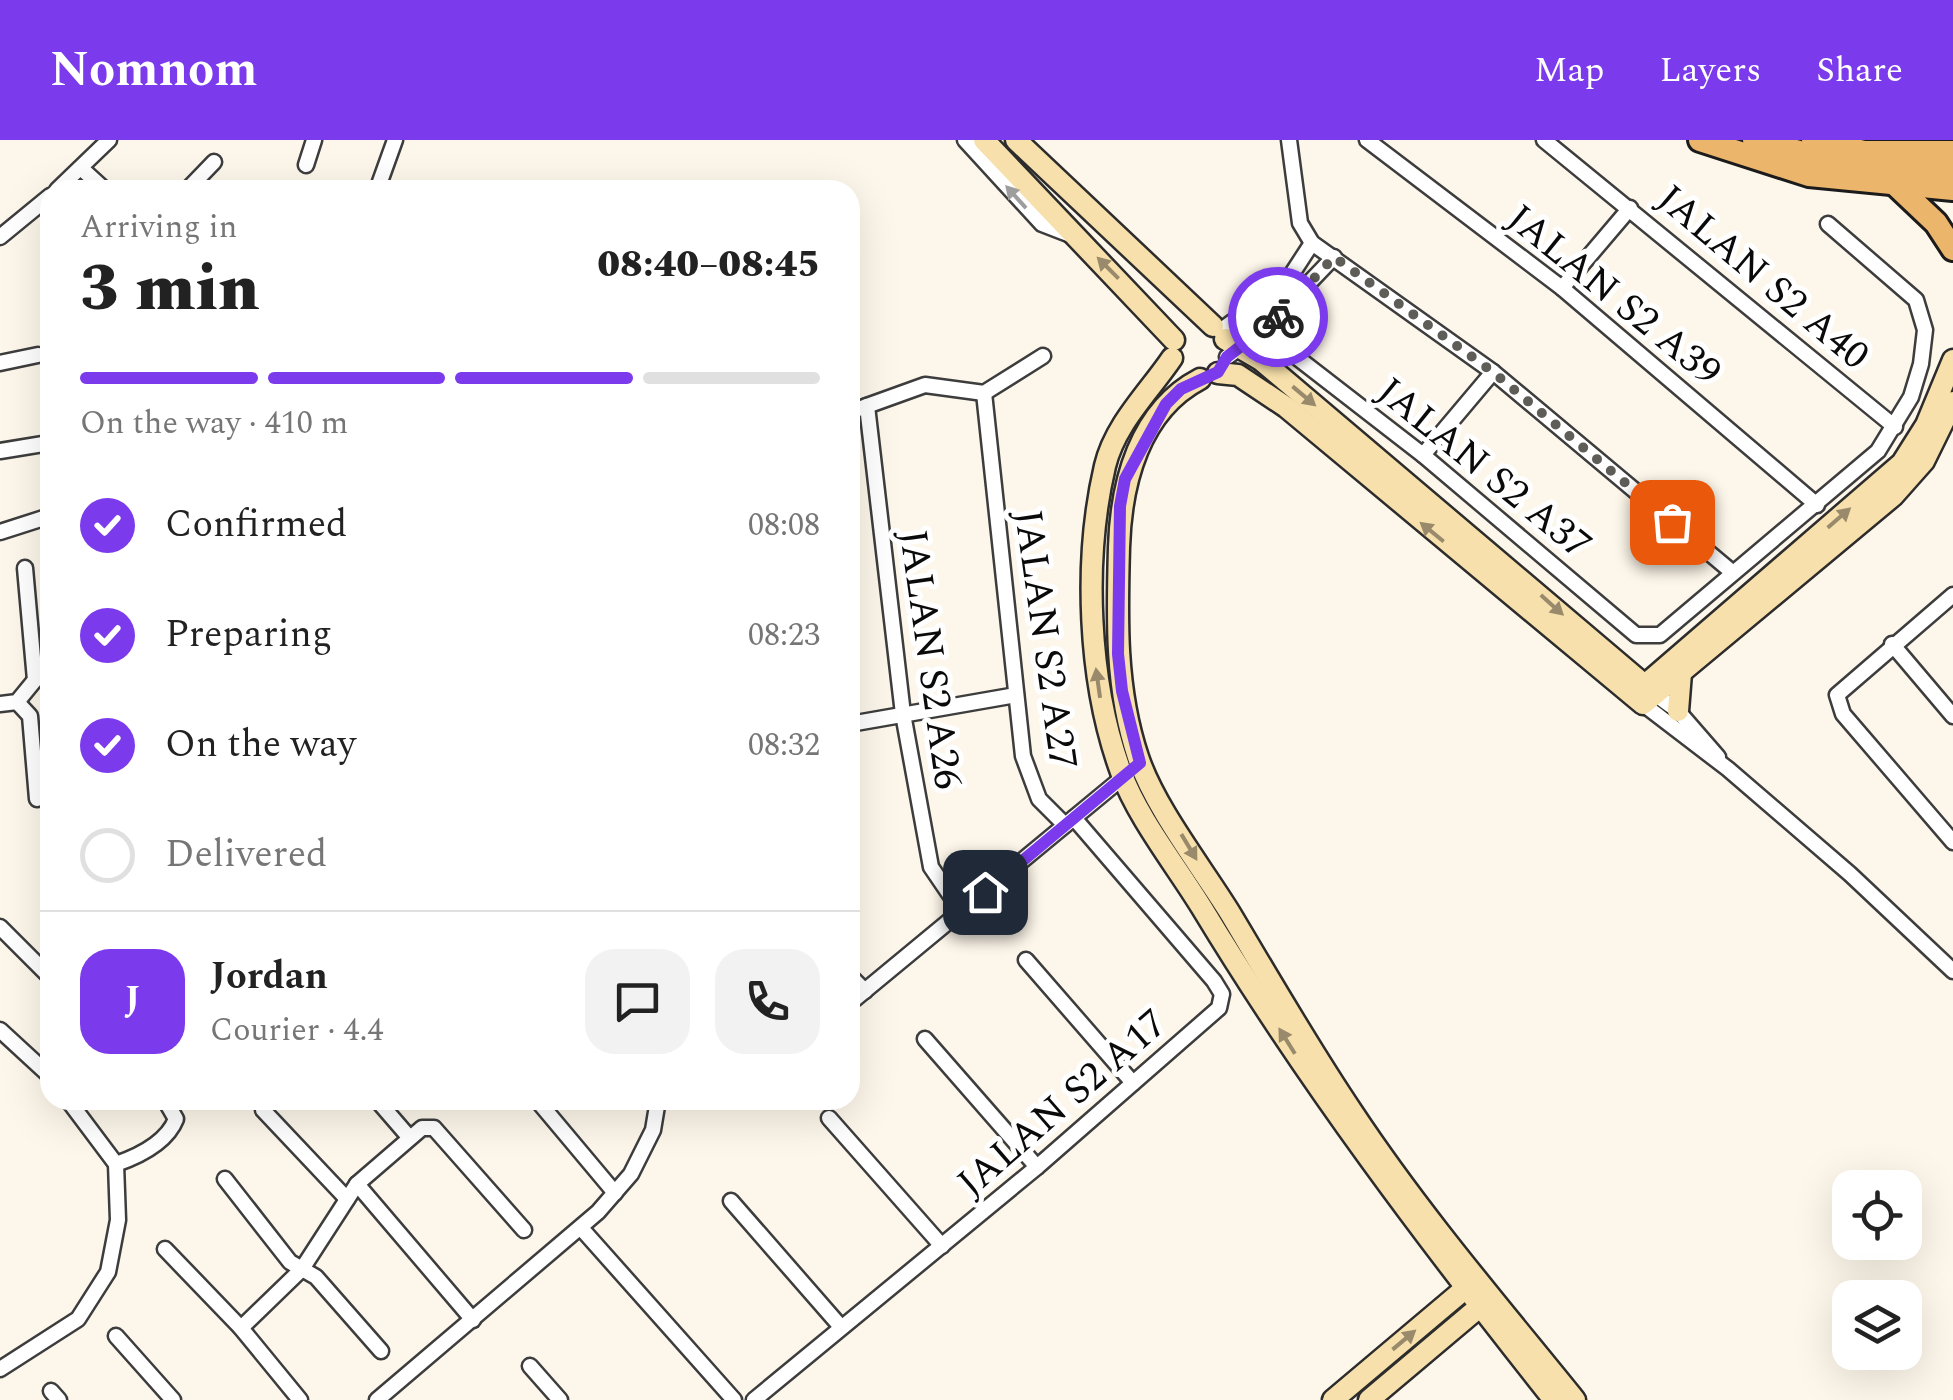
<!DOCTYPE html>
<meta charset="utf-8">
<style>
body{margin:0;font-family:Spectral,serif;background:#f2f2f2;color:#222;height:100vh;display:flex;flex-direction:column;font-size:38px;white-space:nowrap}
*{box-sizing:border-box;margin:0}
p{font-size:32px;color:#767676}
.icon{flex:none;width:55px;height:55px;fill:none;stroke:currentColor;stroke-width:2;stroke-linecap:round;stroke-linejoin:round}
.map{position:relative;flex:1;overflow:hidden}
.drawer{position:absolute;left:40px;top:40px;width:820px;height:930px;display:flex;flex-direction:column;background:#fff;border-radius:30px;box-shadow:0 10px 40px #0002}
.drawer>*{flex:none}
.controls{position:absolute;left:1832px;top:1030px;display:grid;gap:20px}
.controls a{display:grid;place-items:center;width:90px;height:90px;border-radius:20px;background:#fff;box-shadow:0 10px 40px #0002;font-size:50px}
.pin{position:absolute;display:grid;place-items:center;width:85px;height:85px;color:#fff;margin:-42px;border-radius:20px;box-shadow:0 5px 15px #0006}
.courier{position:absolute;display:grid;place-items:center;width:100px;height:100px;margin:-50px;border:8px solid #7c3aed;border-radius:50%;background:#fff;color:#222;box-shadow:0 2px 12px #0007}
.summary em{font-style:normal;font-weight:800}
.summary div{display:flex;flex-direction:column-reverse}
.summary{display:flex;align-items:center;justify-content:space-between;height:170px;padding:0 40px}
h1{font-size:65px;font-weight:800;line-height:75px}
.bar{display:grid;grid-template-columns:repeat(4,1fr);gap:15px 10px;align-content:center;height:120px;padding:0 40px}
.bar i{height:12px;border-radius:8px;background:#e0e0e0}
.bar .active{background:#7c3aed}
.bar p{grid-column:span 4}
.line{display:flex;align-items:center;gap:25px;padding:0 40px;border-top:2px solid #e0e0e0}
.line div{flex:1}
.round{display:grid;place-items:center;flex:none;width:105px;height:105px;border-radius:30px;background:#f2f2f2}
ol{padding:0 40px;list-style:none}
li{display:flex;align-items:center;gap:30px;height:110px}
li p{margin-inline-start:auto}
li .icon{padding:10px;border-radius:50%;background:#7c3aed;color:#fff;stroke-width:4}
li:last-child{color:#767676}
li i{width:55px;height:55px;border:5px solid #e0e0e0;border-radius:50%}
header{display:flex;align-items:center;gap:60px;box-sizing:border-box;height:140px;padding:0 50px;background:#7c3aed;color:#fff}
header strong{font-size:48px}
nav{display:flex;gap:55px;margin-inline-start:auto;font-size:35px}
.map>svg:first-child{display:block}
.lines{fill:none;stroke-linecap:round;stroke-linejoin:round}
.street-casing{stroke:#3d3d3d;stroke-width:19}
.secondary-casing{stroke:#2c2c2c;stroke-width:25}
.primary-casing{stroke:#1b1b1b;stroke-width:28}
.street{stroke:#fff;stroke-width:14}
.secondary{stroke:#f7e0ab;stroke-width:20}
.primary{stroke:#ebb56c;stroke-width:22}
.oneway{fill:#9d9d9d}
.oneway2{fill:#988a6b}
.done{stroke:#5f5d58;stroke-width:10;stroke-dasharray:0 18}
.route{stroke:#7c3aed;stroke-width:12}
.labels{text-anchor:middle;stroke-width:10;stroke-linejoin:round;paint-order:stroke}
.street-label{font-size:40px;fill:#0a0a0a;stroke:#fff}
</style>
<header>
<strong>Nomnom</strong>
<nav><a>Map</a><a>Layers</a><a>Share</a></nav>
</header>
<div class="map">
<svg width="1953" height="1260" viewBox="0 0 1953 1260">
<rect width="100%" height="100%" fill="#fdf6ea"/>
<g class="lines">
<!-- street casing -->
<g class="street-casing">
<g id="street">
<polyline points="965,0 1042,84 1073,96"/>
<polyline points="1289,0 1300,83 1312,103 1493,232 1732,432"/>
<polyline points="1367,0 1562,148 1817,365"/>
<polyline points="1544,0 1895,287"/>
<polyline points="306,25 314,0"/>
<polyline points="82,29 105,50"/>
<polyline points="57,50 109,0"/>
<polyline points="187,50 214,22"/>
<polyline points="377,50 395,0"/>
<polyline points="0,97 50,56"/>
<polyline points="1562,148 1630,68"/>
<polyline points="1220,191 1286,143 1312,103"/>
<polyline points="1290,212 1423,315 1636,495 1660,495 1878,311 1911,257 1921,224 1925,190 1916,160 1828,84"/>
<polyline points="1227,217 1262,192 1334,117"/>
<polyline points="0,223 38,215"/>
<polyline points="984,253 1023,616 1039,659 1065,685"/>
<polyline points="867,266 903,574 931,727 961,771"/>
<polyline points="850,272 925,245 984,253 1043,216"/>
<polyline points="0,311 43,304"/>
<polyline points="1423,315 1493,232"/>
<polyline points="0,392 50,376"/>
<polyline points="25,428 35,540"/>
<polyline points="1953,455 1837,555 1843,574 1953,702"/>
<polyline points="1892,504 1953,576"/>
<polyline points="1655,554 1678,571 1718,617"/>
<polyline points="17,562 30,576 37,659"/>
<polyline points="0,564 17,562 35,540"/>
<polyline points="1643,564 1728,629 1850,734 1953,831"/>
<polyline points="850,584 1016,555"/>
<polyline points="0,787 50,837"/>
<polyline points="1026,820 1133,943"/>
<polyline points="850,836 865,851"/>
<polyline points="850,863 1127,634"/>
<polyline points="0,890 50,936"/>
<polyline points="925,899 1037,1027"/>
<polyline points="377,960 409,997"/>
<polyline points="537,960 615,1053"/>
<polyline points="263,970 347,1059"/>
<polyline points="829,978 942,1106"/>
<path d="M116 1024C139 1016 167 1002 176 979L165 960"/>
<polyline points="225,1039 290,1122 316,1137 381,1211"/>
<polyline points="357,1044 473,1180"/>
<polyline points="731,1061 841,1187"/>
<polyline points="581,1088 734,1260"/>
<polyline points="165,1109 241,1188 300,1260"/>
<polyline points="241,1188 302,1129 357,1044 422,988 434,988 524,1090"/>
<polyline points="116,1196 173,1260"/>
<polyline points="530,1226 560,1260"/>
<polyline points="0,1229 78,1179 108,1132 118,1080 116,1024 68,960"/>
<polyline points="51,1251 59,1260"/>
<polyline points="377,1260 598,1072 631,1034 653,990 658,960"/>
<polyline points="754,1260 1037,1027 1219,868 1222,854 1214,841 1074,678"/>
</g>
</g>
<!-- secondary casing -->
<g class="secondary-casing">
<g id="secondary">
<polyline points="984,0 1174,200"/>
<polyline points="1016,0 1213,186"/>
<polyline points="1225,199 1261,220 1655,554"/>
<path d="M1172 218C1149 252 1115 284 1105 326 1083 420 1088 542 1121 632 1137 677 1177 727 1202 768 1308 943 1427 1100 1554 1260"/>
<polyline points="1261,220 1262,192"/>
<polyline points="1218,233 1238,235 1286,267 1643,564 1893,356 1924,321 1953,262"/>
<path d="M1200 239C1139 271 1121 343 1119 407 1117 477 1115 549 1138 617 1155 668 1201 726 1230 773 1270 840 1309 908 1353 973 1420 1074 1499 1166 1575 1260"/>
<polyline points="1638,551 1902,323 1926,285 1953,220"/>
<polyline points="1678,571 1681,533"/>
<polyline points="1333,1260 1473,1142"/>
<polyline points="1369,1260 1490,1158"/>
</g>
</g>
<!-- primary casing -->
<g class="primary-casing">
<g id="primary">
<polyline points="1700,0 1809,35 1953,49"/>
<polyline points="1754,0 1841,23 1953,29"/>
<polyline points="1813,0 1864,12 1953,12"/>
<polyline points="1897,46 1936,83 1953,109"/>
</g>
</g>
<!-- street -->
<use href="#street" class="street"/>
<!-- secondary -->
<use href="#secondary" class="secondary"/>
<!-- primary -->
<use href="#primary" class="primary"/>
</g>
<!-- one-way arrows -->
<defs><path id="oneway-solid" d="M-6-.8H1V-3.2L6.5 0L1 3.2V.8H-6Z" transform="scale(2.5)"/></defs>
<use class="oneway" href="#oneway-solid" transform="translate(1016 57) rotate(-132)"/>
<g class="oneway2">
<use href="#oneway-solid" transform="translate(1108 128) rotate(-135)"/>
<use href="#oneway-solid" transform="translate(1304 256) rotate(40)"/>
<use href="#oneway-solid" transform="translate(1839 378) rotate(-41)"/>
<use href="#oneway-solid" transform="translate(1432 392) rotate(-141)"/>
<use href="#oneway-solid" transform="translate(1552 465) rotate(42)"/>
<use href="#oneway-solid" transform="translate(1098 543) rotate(-98)"/>
<use href="#oneway-solid" transform="translate(1189 707) rotate(59)"/>
<use href="#oneway-solid" transform="translate(1287 901) rotate(-122)"/>
<use href="#oneway-solid" transform="translate(1404 1200) rotate(-40)"/>
</g>
<g class="lines">
<!-- done -->
<polyline class="done" points="1278,177 1334,117 1493,232 1672,382"/>
<!-- route -->
<polyline class="route" points="985,752 1140,623 1122,551 1118,514 1120,366 1125,339 1166,264 1181,249 1218,232 1227,217 1278,177"/>
</g>
<g class="labels">
<!-- street labels -->
<g class="street-label">
<text transform="translate(1764 136) rotate(40)" y="14">JALAN S2 A40</text>
<text transform="translate(1615 154) rotate(39)" y="14">JALAN S2 A39</text>
<text transform="translate(1485 327) rotate(39)" y="14">JALAN S2 A37</text>
<text transform="translate(1047 499) rotate(82)" y="14">JALAN S2 A27</text>
<text transform="translate(932 519) rotate(82)" y="14">JALAN S2 A26</text>
<text transform="translate(1061 962) rotate(-41)" y="14">JALAN S2 A17</text>
</g>
</g>
</svg>
<div class="controls">
<a><svg class="icon" aria-label="locate" viewBox="0 0 24 24"><circle cx="12" cy="12" r="6"/><path d="M12 2v4M12 18v4M2 12h4M18 12h4"/></svg></a>
<a><svg class="icon" aria-label="layers" viewBox="0 0 24 24"><path d="M12 4l9 5-9 5-9-5zM3 14l9 5 9-5"/></svg></a>
</div>
<div class="pin" style="left:1672px;top:382px;background:#ea580c"><svg class="icon" aria-label="bag" viewBox="0 0 24 24"><path d="M5 8h14l-1 12H6zM9 8a3 3 0 0 1 6 0"/></svg></div>
<div class="pin" style="left:985px;top:752px;background:#1f2937"><svg class="icon" aria-label="home" viewBox="0 0 24 24"><path d="M3 11l9-7 9 7M6 9v11h12V9"/></svg></div>
<div class="courier" style="left:1278px;top:177px"><svg class="icon" aria-label="bike" viewBox="0 0 24 24"><circle cx="6" cy="16" r="4"/><circle cx="18" cy="16" r="4"/><path d="M6 16l4-8h5l3 8M10 8l3 8H6M13 5h3"/></svg></div>
<section class="drawer">
<div class="summary"><div><h1>3 min</h1><p>Arriving in</p></div><em>08:40–08:45</em></div>
<div class="bar"><i class="active"></i><i class="active"></i><i class="active"></i><i></i><p>On the way · 410 m</p></div>
<ol>
<li><svg class="icon" aria-label="check" viewBox="0 0 24 24"><path d="M5 12l5 5 9-10"/></svg>Confirmed<p>08:08</p></li>
<li><svg class="icon" aria-label="check" viewBox="0 0 24 24"><path d="M5 12l5 5 9-10"/></svg>Preparing<p>08:23</p></li>
<li><svg class="icon" aria-label="check" viewBox="0 0 24 24"><path d="M5 12l5 5 9-10"/></svg>On the way<p>08:32</p></li>
<li><i></i>Delivered</li>
</ol>
<div class="line" style="height:180px"><b class="round" style="background:#7c3aed;color:#fff">J</b><div><b>Jordan</b><p>Courier · 4.4</p></div><a class="round"><svg class="icon" aria-label="chat" viewBox="0 0 24 24"><path d="M4 5h16v11H9l-5 4z"/></svg></a><a class="round"><svg class="icon" aria-label="phone" viewBox="0 0 24 24"><path d="M5 4h4l2 5-3 2q2 4 5 5l2-3 5 2v4C11 20 4 13 5 4z"/></svg></a></div>
</section>
</div>
